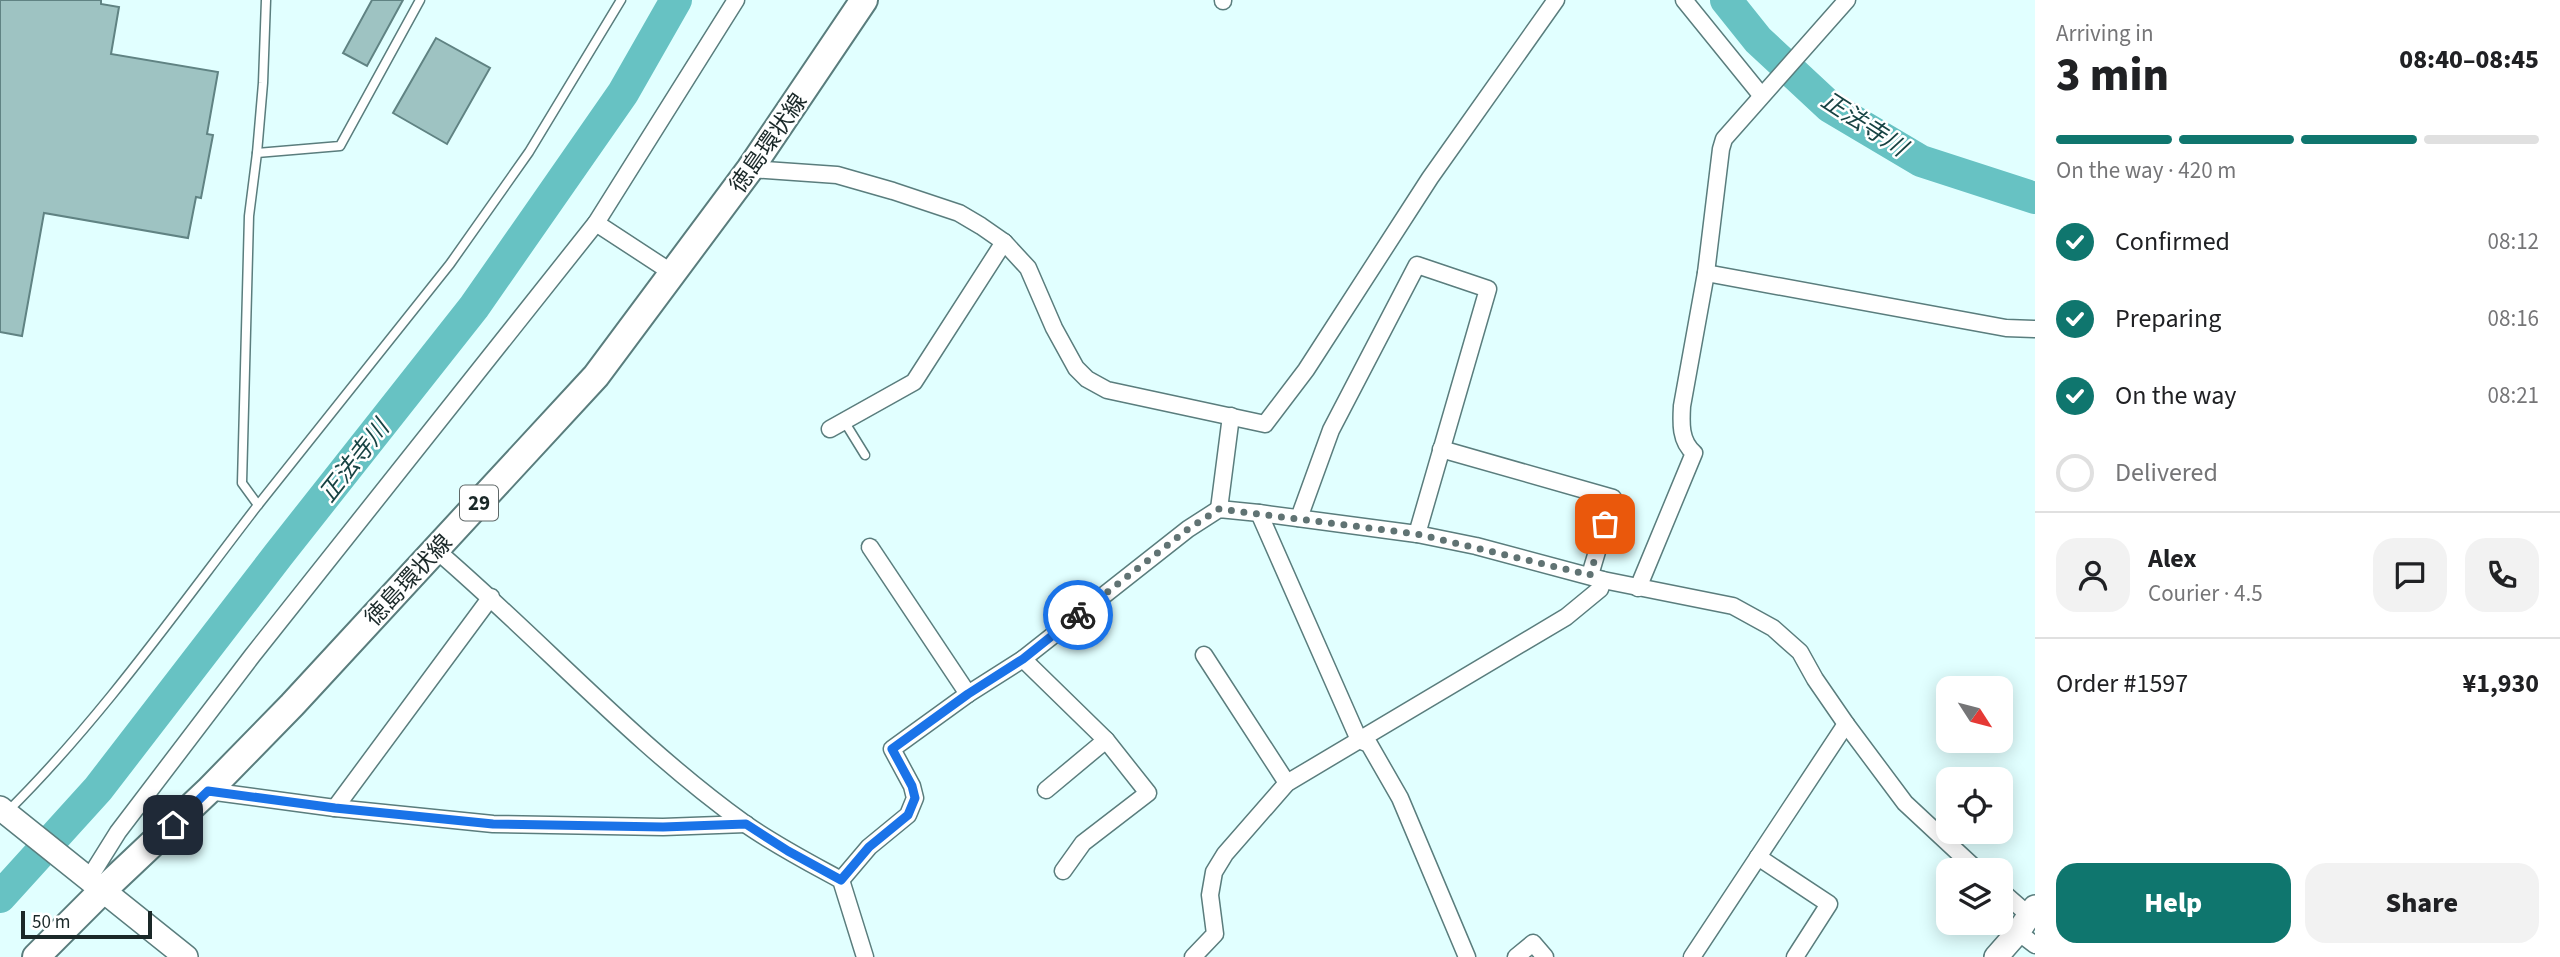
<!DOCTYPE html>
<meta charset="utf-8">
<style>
body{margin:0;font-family:"Source Sans 3","Noto Sans JP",sans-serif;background:#f2f2f2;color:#202124;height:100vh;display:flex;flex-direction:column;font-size:26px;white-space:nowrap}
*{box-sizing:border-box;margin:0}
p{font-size:23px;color:#757577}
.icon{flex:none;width:38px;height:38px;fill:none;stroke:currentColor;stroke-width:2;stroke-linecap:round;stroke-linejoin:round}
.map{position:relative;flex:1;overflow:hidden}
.sheet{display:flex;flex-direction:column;background:#fff;width:525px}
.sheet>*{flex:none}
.needle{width:46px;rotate:126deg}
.fabs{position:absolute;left:1936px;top:676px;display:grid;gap:14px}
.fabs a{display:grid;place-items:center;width:77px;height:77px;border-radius:14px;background:#fff;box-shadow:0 4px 18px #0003;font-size:35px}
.scale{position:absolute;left:21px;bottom:18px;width:131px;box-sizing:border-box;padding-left:7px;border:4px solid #1a2828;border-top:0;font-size:19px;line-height:24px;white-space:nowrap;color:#1a2828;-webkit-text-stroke:5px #fff;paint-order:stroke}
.pin{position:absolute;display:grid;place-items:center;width:60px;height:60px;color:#fff;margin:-30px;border-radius:14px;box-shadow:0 4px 10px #0006}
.courier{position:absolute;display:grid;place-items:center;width:70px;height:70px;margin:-35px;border:5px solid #1a73e8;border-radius:50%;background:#fff;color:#222;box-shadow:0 2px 9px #0007}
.headline em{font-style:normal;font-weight:800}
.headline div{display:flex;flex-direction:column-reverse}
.headline{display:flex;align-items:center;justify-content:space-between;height:119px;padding:0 21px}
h1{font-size:46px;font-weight:800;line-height:52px}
.bar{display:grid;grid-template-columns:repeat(4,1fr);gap:10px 7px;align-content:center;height:84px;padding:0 21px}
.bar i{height:9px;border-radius:5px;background:#e0e0e0}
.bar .on{background:#0f766e}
.bar p{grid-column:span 4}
.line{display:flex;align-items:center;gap:18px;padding:0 21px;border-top:2px solid #e0e0e0}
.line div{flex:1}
.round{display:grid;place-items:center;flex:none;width:74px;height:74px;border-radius:21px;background:#f2f2f2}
ol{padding:0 21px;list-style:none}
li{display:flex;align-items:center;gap:21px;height:77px}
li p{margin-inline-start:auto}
li .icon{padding:7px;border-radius:50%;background:#0f766e;color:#fff;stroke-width:4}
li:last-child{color:#757577}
li i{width:38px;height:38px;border:4px solid #e0e0e0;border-radius:50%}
.button{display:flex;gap:14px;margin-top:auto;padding:14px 21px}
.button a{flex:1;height:80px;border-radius:21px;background:#0f766e;color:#fff;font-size:28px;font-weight:800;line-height:80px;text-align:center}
.button a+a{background:#f2f2f2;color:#202124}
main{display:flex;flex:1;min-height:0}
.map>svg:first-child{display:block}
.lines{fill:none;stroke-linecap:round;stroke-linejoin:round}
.river{stroke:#67c2c3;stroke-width:32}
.building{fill:#9ec3c2;stroke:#608383;stroke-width:2}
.lane-casing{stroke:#5a7d7d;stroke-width:11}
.street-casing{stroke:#5a7d7d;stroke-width:19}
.secondary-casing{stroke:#5a7d7d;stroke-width:26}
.primary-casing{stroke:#5a7d7d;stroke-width:30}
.lane{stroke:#fff;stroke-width:8}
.street{stroke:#fff;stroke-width:16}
.secondary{stroke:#fff;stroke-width:23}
.primary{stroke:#fff;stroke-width:26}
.done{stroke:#607373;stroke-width:7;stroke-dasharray:0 12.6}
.route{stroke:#1a73e8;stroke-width:9}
.labels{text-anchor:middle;stroke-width:5;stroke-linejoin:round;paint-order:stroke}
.shield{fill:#fff;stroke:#5f6868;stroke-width:2}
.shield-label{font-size:21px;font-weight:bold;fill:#1a2828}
.street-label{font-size:23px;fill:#1a2828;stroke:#fff}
.water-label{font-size:24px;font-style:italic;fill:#184343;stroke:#fff}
</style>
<main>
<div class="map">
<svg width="2035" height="957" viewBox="0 0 2035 957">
<rect width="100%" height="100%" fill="#e1ffff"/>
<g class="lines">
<!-- river -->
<g class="river">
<polyline points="1726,0 1758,40 1830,107 1921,161 2035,198"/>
<polyline points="0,897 98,789 279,554 474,307 623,93 676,0"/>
</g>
</g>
<!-- building -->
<g class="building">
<polygon points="0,0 101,0 101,4 119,7 111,54 218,72 207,134 213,135 201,198 196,197 188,238 44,213 22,336 0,332"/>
<polygon points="372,0 403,0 367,66 343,53"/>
<polygon points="436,38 490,68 447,144 393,113"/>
</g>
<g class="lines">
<!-- lane casing -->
<g class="lane-casing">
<g id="lane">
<polyline points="257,153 263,83 266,0"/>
<polyline points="844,421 865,455"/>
<polyline points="258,505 450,264 529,152 621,0"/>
<path d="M7 812C101 719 177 610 258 505L242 483 249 216 257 153 340 146 420 0"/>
</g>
</g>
<!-- street casing -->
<g class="street-casing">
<g id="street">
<polyline points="1684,0 1761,95"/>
<polyline points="1223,1 1223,0"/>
<polyline points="750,169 837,175 893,191 959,213 981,226 1004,242 1028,268 1054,328 1076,368 1087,379 1107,390 1265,424 1306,370 1430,178 1556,0"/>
<polyline points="596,223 674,274"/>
<polyline points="1706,273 2006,328 2035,329"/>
<polyline points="830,429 914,382 1004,242"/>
<polyline points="1441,449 1613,498 1590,575"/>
<polyline points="1219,509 1231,416"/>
<polyline points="1259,513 1359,740 1369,744 1400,798 1467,957"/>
<polyline points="1299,518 1331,430 1417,265 1488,289 1417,534"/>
<polyline points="870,547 968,694"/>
<path d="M436 550C540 639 633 743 744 823 775 845 808 862 841 880L865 957"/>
<path d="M1638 588 1694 453C1680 441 1681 423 1682 406L1706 273 1721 149 1724 139 1847 0"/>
<polyline points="1204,655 1287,783"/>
<polyline points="1023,659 1106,740 1148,793 1083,843 1063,871"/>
<polyline points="1046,790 1106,740"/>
<polyline points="208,791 335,808 493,824 663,827 746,824"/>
<polyline points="335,808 491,597"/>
<polyline points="1758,857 1829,904 1795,957"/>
<polyline points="88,880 118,832 252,656 596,223 736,0"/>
<polyline points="841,880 869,847 908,815 915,798 912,786 892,749 968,694 1023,659 1188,529 1219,509 1259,513 1417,534 1476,546 1603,580 1733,606 1773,628 1800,652 1815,679 1846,724 1905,803 1977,870"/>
<polyline points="2000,890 2030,916"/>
<polyline points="2018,932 2035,945"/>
<polyline points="1193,957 1215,934 1210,895 1214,872 1225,854 1287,783 1566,617 1600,589 1603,580"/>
<polyline points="1516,957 1533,943 1545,957"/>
<polyline points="1692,957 1846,724"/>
</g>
</g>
<!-- secondary casing -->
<g class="secondary-casing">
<g id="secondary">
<polyline points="0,808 186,957"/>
<polyline points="1996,957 2018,932 2035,907"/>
</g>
</g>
<!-- primary casing -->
<g class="primary-casing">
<polyline id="primary" points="36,957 102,891 208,791 292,705 596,376 750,169 864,0"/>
</g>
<!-- lane -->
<use href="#lane" class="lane"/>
<!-- street -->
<use href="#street" class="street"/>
<!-- secondary -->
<use href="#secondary" class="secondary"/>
<!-- primary -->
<use href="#primary" class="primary"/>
</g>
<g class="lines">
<!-- done -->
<polyline class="done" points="1078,615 1188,529 1219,509 1417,534 1590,575 1605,524"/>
<!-- route -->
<polyline class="route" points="173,825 208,791 335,808 493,824 663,827 746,824 788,851 841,880 869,847 908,815 915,798 912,786 892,749 968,694 1023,659 1078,615"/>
</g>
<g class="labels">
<!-- shield labels -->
<rect class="shield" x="460" y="485.5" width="38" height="35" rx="5"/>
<g class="shield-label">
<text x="479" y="510">29</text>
</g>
<!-- street labels -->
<g class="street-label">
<text transform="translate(768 143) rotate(-55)" y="8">徳島環状線</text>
<text transform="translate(408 580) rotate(-47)" y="8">徳島環状線</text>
</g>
<!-- water labels -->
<g class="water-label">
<text transform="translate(1864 124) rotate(33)" y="8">正法寺川</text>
<text transform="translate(354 461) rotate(-52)" y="8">正法寺川</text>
</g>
</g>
</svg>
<div class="fabs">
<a><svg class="needle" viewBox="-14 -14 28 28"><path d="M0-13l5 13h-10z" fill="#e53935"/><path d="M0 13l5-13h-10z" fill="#757577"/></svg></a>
<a><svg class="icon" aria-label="locate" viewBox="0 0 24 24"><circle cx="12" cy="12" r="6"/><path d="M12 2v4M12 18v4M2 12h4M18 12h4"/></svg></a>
<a><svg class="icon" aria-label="layers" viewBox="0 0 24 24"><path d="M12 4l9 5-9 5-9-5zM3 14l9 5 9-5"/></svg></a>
</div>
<div class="scale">50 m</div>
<div class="pin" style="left:1605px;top:524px;background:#ea580c"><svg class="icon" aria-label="bag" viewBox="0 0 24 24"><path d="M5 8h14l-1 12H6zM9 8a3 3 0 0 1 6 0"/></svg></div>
<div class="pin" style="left:173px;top:825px;background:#1f2937"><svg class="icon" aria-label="home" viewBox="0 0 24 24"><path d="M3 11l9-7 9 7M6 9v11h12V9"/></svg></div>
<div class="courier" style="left:1078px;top:615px"><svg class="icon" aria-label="bike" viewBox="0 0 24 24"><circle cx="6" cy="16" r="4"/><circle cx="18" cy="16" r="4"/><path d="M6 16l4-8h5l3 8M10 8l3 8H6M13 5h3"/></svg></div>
</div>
<section class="sheet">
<div class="headline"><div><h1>3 min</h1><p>Arriving in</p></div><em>08:40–08:45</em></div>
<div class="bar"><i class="on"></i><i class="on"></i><i class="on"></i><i></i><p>On the way · 420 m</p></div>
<ol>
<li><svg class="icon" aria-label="check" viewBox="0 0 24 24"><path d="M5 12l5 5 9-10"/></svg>Confirmed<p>08:12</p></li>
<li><svg class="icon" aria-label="check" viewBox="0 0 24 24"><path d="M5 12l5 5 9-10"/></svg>Preparing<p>08:16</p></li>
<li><svg class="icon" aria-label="check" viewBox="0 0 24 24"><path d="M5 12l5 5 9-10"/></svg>On the way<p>08:21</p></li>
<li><i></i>Delivered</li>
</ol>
<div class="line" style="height:126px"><a class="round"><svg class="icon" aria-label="person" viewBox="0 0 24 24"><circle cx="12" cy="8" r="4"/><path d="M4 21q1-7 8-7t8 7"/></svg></a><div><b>Alex</b><p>Courier · 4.5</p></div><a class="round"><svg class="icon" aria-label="chat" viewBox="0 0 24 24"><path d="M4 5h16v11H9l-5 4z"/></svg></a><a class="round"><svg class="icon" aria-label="phone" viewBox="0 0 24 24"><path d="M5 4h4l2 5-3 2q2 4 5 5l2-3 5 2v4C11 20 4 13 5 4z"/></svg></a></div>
<div class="line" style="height:91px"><div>Order #1597</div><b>¥1,930</b></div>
<div class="button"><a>Help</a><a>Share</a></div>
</section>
</main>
